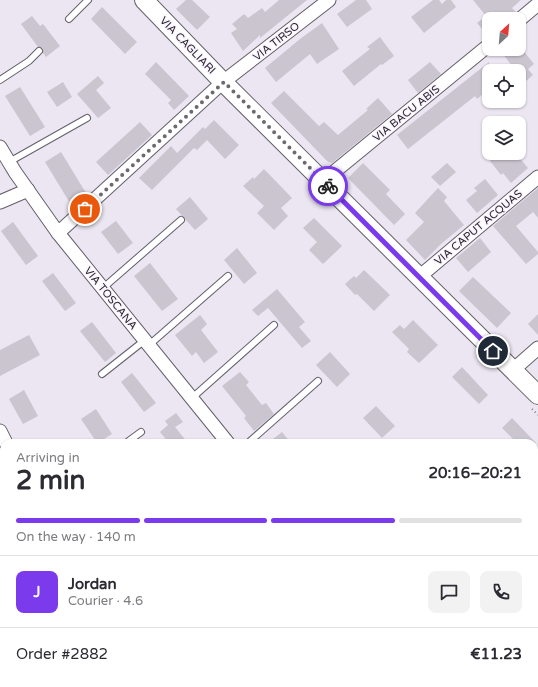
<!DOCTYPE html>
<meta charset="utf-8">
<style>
body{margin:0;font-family:"Varela Round",sans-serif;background:#f2f2f3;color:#2b2b33;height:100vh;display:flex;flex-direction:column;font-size:15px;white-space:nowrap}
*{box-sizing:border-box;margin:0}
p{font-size:13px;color:#7c7c81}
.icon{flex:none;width:22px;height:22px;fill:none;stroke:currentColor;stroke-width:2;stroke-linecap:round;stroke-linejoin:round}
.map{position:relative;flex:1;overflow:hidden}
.sheet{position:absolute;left:0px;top:439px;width:538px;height:248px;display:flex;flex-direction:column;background:#fff;border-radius:12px 12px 0 0;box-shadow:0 1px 3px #0004}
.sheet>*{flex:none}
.needle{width:26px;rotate:26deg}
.buttons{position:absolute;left:482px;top:12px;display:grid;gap:8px}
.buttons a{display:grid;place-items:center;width:44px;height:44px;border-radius:8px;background:#fff;box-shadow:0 1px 3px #0004;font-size:20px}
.pin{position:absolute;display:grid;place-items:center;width:34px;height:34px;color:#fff;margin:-17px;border:2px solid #fff;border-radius:50%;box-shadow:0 1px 4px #0007}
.courier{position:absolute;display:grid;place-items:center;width:40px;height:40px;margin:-20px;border:3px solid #7c3aed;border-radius:50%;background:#fff;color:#222;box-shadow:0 1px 5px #0007}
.summary em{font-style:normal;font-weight:700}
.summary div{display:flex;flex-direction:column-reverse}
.summary{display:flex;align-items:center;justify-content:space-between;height:68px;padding:0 16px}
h1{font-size:26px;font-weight:700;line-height:30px}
.bar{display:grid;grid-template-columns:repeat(4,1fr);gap:6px 4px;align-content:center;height:48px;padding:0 16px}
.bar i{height:5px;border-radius:3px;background:#e1e1e2}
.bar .active{background:#7c3aed}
.bar p{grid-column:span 4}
.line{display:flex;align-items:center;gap:10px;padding:0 16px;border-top:1px solid #e1e1e2}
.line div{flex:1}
.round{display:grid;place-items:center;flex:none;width:42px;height:42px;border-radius:8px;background:#f2f2f3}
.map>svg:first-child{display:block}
.building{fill:#cbc5d0}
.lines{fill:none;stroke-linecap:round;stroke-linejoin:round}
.lane-casing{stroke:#645f69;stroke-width:8}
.street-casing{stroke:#645f69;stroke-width:15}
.secondary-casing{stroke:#645f69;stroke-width:20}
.path{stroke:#88848c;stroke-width:2;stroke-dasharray:1 3;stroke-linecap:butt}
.lane{stroke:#fff;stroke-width:6}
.street{stroke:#fff;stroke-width:13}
.secondary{stroke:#fff;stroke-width:18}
.done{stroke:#6d6971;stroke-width:4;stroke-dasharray:0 7.2}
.route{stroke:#7c3aed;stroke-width:5}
.labels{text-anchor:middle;stroke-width:3;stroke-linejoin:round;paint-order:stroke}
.street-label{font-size:11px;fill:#29262b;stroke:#f9f3ff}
</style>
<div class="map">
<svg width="538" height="687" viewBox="0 0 538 687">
<rect width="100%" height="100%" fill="#ece6f2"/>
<!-- building -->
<g class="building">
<polygon points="186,0 192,0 210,17 197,30 176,9"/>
<polygon points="279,0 307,0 260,38 260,35 243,51 231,33 237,29 232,24 244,14 248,18 262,8 265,12"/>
<polygon points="356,0 366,0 372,9 347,27 337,14"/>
<polygon points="433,0 439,0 442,4 446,0 451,0 456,7 424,33 411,17"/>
<polygon points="473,0 521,0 512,8 516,12 509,19 489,19 489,37 477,23 486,16"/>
<polygon points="102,7 137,42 125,54 91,19"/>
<polygon points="32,16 40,26 43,24 60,46 46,57 43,53 42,48 38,47 21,24"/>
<polygon points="322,23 339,49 317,64 310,54 276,82 265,68 300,39"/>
<polygon points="380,37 394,56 382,65 381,64 354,86 342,71 370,49 367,47"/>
<polygon points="499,49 522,49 534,64 528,69 533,75 525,82 519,75 519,71 516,71"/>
<polygon points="156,62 189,96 174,110 168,103 171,100 145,74"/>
<polygon points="430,62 441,74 418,93 408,80"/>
<polygon points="489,62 489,84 482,90 484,93 477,99 475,96 408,149 397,135"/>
<polygon points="98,76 104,83 96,90 111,108 98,118 77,94"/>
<polygon points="63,82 72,97 57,107 47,92"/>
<polygon points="20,87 45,127 30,136 5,96"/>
<polygon points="284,91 319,126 324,122 338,135 368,110 366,109 378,98 392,114 332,163 328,162 271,103"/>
<polygon points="214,120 239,145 225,159 207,140 197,150 194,148 152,190 139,178 171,146 177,153 203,127 205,129"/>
<polygon points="140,122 152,135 108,175 96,162"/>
<polygon points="61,152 86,193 70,203 45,162"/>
<polygon points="499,153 510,153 514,158 517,155 528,168 511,183 503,173 501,175 490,161"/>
<polygon points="363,163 390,190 386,194 405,214 394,225 348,178"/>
<polygon points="447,163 456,172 440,186 431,177"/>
<polygon points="264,169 292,198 281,208 288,216 274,230 257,213 264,206 243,186 253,177 254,179"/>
<polygon points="485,179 498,195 477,213 466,200 477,191 474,188"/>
<polygon points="438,188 447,197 444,201 464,225 441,244 425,260 406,240 424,222 415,213"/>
<polygon points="538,188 538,218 533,212 516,226 538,252 538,254 526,264 493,226"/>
<polygon points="190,197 208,219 195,230 176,209"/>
<polygon points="314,218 342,246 323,264 309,250 317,242 303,228"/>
<polygon points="116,221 133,243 118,254 101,232"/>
<polygon points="13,222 38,256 26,265 1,231"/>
<polygon points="480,238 491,252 468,272 456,258"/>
<polygon points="237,248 257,273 244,284 224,260"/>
<polygon points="150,263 178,299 162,311 134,276"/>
<polygon points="364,270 390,295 374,311 357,294 355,295 345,284 354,276 356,278"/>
<polygon points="53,273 76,303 65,311 42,281"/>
<polygon points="473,277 511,313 497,328 459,291"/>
<polygon points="277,289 305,322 299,327 311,341 302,348 268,308 258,316 252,310"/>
<polygon points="538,314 538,335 528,324"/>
<polygon points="200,315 207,324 201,330 218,352 204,363 196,352 192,356 175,335"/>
<polygon points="413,320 438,345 419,363 407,352 409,349 392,332 400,325 404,329"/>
<polygon points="92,322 116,353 105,362 80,331"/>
<polygon points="29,335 40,355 0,376 0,350"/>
<polygon points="330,352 350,374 337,387 316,365"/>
<polygon points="462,367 488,395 479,404 452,377"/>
<polygon points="240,372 249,382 246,385 262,405 266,403 274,414 254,431 244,418 246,416 222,386"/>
<polygon points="132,373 156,403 144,412 121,382"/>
<polygon points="24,390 38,416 23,424 9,399"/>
<polygon points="376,406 395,426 382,438 363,418"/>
<polygon points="96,409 112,434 98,443 97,443 81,419"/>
<polygon points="176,413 183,422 175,427 188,443 169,443 160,432 168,425 165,421"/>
<polygon points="512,418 536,443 517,443 502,428"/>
<polygon points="282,432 291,443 268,443"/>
</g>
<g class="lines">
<!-- lane casing -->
<g class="lane-casing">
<g id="lane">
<polyline points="69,19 88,0"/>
<polyline points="0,80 29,61 39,51"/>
<polyline points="9,162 87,118"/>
<polyline points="103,288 181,220"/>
<polyline points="149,345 228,276"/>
<polyline points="102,374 145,340"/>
<polyline points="192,398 274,325"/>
<polyline points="126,443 141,432"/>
<polyline points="248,443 318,381"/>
</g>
</g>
<!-- street casing -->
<g class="street-casing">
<g id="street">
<polyline points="519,20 538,4"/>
<polyline points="0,147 15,172 58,233 228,443"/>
<polyline points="323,181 489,45"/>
<polyline points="0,202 28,190"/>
<polyline points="58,233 223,82 329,0"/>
<polyline points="419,277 538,177"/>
<polyline points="513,370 538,348"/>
<polyline points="0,431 6,443"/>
<polyline points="534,480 538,476"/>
<polyline points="534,498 538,503"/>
<polyline points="0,577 4,576"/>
<polyline points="534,611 538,616"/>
<polyline points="161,683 164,687"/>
<polyline points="422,683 425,687"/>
<polyline points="506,683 509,687"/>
<polyline points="297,687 302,683"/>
<polyline points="447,687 452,683"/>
</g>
</g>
<!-- secondary casing -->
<g class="secondary-casing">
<polyline id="secondary" points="144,0 223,82 538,395"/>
</g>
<!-- path -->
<polyline class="path" points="532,409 538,415"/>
<!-- lane -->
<use href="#lane" class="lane"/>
<!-- street -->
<use href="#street" class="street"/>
<!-- secondary -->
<use href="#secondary" class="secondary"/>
</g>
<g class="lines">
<!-- done -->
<polyline class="done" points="85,209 224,82 328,186"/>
<!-- route -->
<polyline class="route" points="328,186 493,351"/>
</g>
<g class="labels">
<!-- street labels -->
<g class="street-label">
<text transform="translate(276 41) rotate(-38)" y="4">VIA TIRSO</text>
<text transform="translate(188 45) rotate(46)" y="4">VIA CAGLIARI</text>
<text transform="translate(406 113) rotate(-39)" y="4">VIA BACU ABIS</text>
<text transform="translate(478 227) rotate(-40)" y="4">VIA CAPUT ACQUAS</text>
<text transform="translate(111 298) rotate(51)" y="4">VIA TOSCANA</text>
</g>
</g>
</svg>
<div class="buttons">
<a><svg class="needle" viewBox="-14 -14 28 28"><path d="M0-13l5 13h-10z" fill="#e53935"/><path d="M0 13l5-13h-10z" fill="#7c7c81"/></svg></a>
<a><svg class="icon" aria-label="locate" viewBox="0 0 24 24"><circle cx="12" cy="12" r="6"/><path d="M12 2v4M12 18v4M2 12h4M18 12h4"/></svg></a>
<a><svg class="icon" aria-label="layers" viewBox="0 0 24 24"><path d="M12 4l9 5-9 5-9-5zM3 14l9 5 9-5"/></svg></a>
</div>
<div class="pin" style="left:85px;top:209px;background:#ea580c"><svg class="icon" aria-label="bag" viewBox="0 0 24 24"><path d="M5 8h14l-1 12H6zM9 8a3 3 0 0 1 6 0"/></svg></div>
<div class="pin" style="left:493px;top:351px;background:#1f2937"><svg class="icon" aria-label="home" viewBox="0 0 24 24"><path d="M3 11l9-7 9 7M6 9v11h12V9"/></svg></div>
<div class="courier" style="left:328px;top:186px"><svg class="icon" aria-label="bike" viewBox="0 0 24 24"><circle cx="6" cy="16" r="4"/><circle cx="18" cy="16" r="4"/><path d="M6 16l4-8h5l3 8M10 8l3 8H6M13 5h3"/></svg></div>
<section class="sheet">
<div class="summary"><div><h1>2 min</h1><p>Arriving in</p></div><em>20:16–20:21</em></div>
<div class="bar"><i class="active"></i><i class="active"></i><i class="active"></i><i></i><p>On the way · 140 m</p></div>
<div class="line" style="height:72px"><b class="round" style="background:#7c3aed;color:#fff">J</b><div><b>Jordan</b><p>Courier · 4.6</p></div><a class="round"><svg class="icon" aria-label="chat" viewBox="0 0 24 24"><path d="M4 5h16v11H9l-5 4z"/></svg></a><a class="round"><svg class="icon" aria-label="phone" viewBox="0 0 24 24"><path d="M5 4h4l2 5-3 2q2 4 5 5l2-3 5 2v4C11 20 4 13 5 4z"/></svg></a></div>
<div class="line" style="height:52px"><div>Order #2882</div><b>€11.23</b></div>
</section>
</div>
